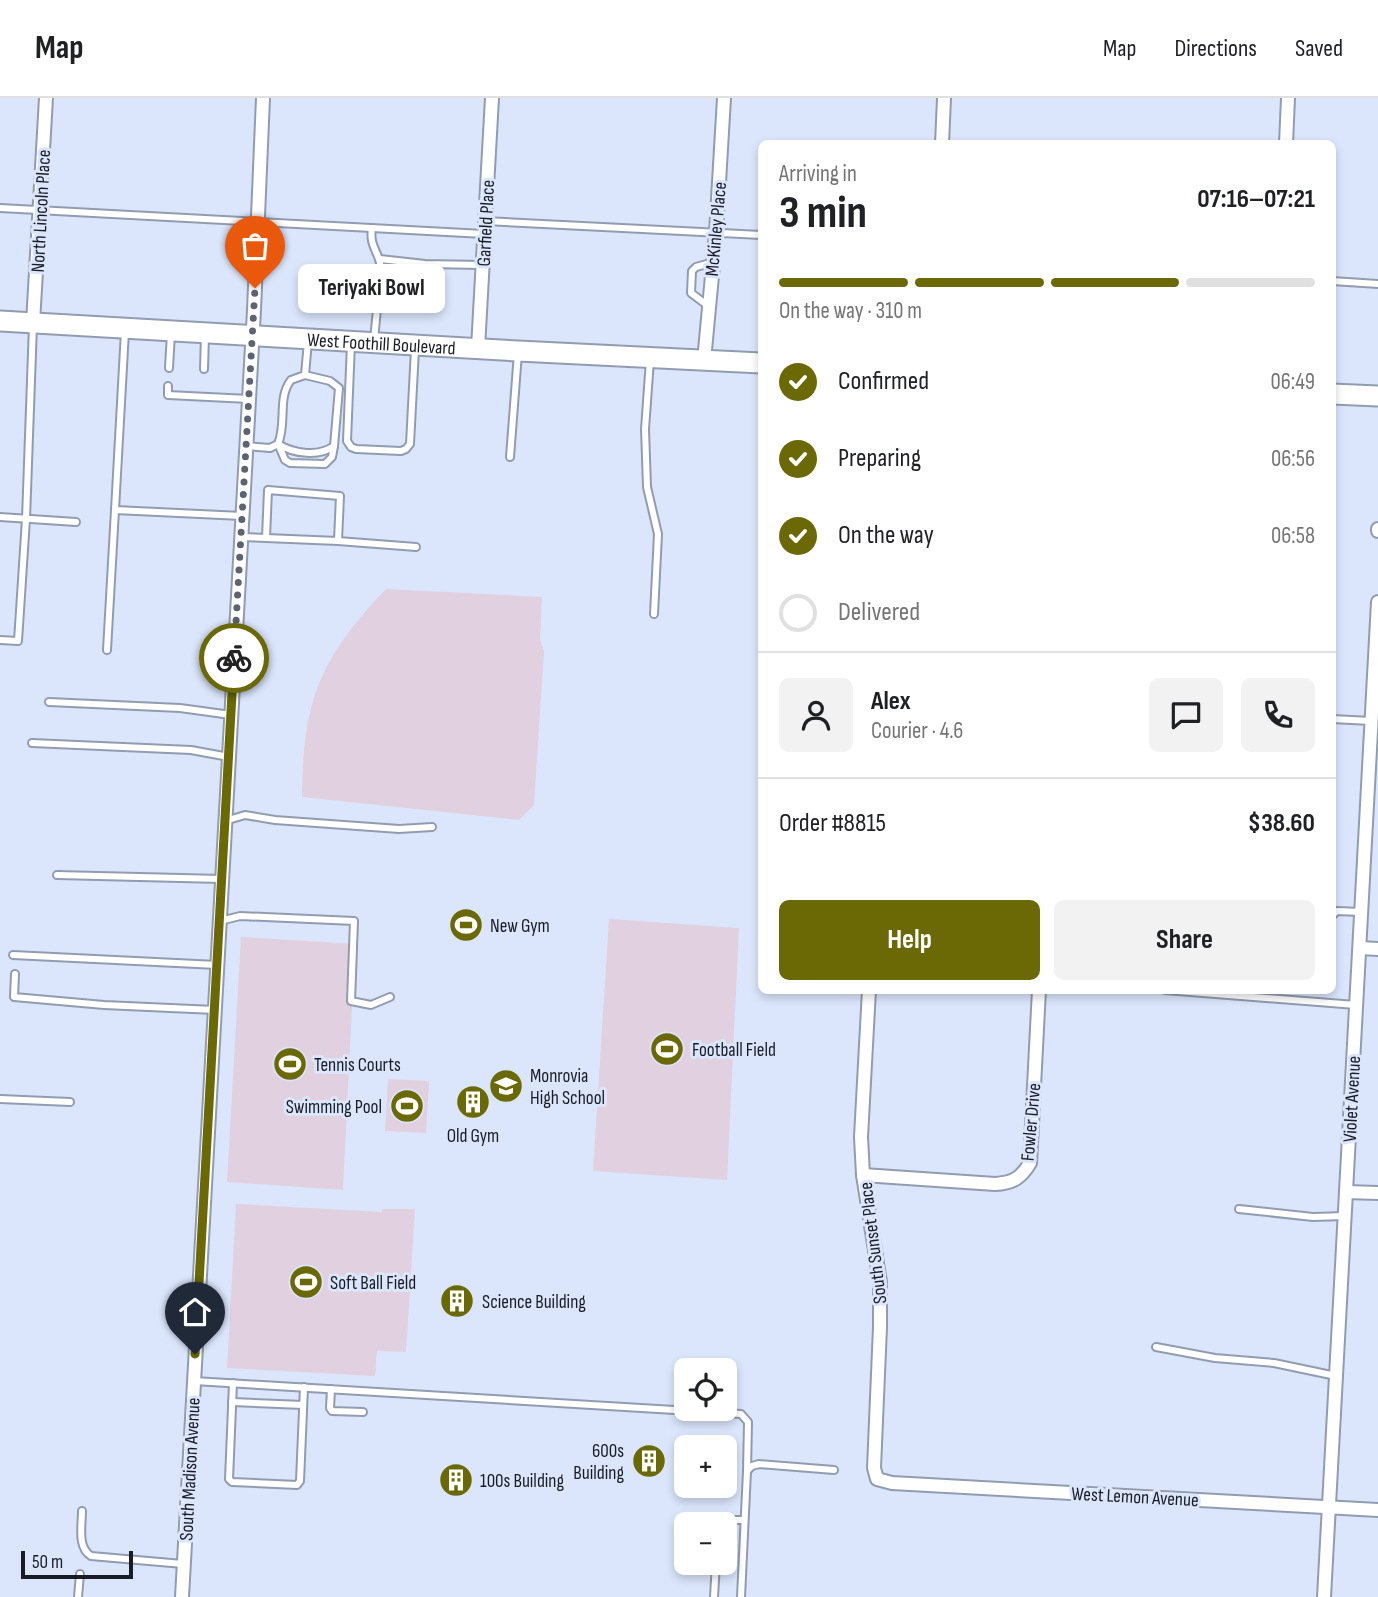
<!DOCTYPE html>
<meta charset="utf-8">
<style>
body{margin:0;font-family:"Sofia Sans Condensed",sans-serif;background:#f2f2f2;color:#202124;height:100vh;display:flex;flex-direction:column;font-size:26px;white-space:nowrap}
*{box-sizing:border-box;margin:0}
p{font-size:23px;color:#757577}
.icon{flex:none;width:38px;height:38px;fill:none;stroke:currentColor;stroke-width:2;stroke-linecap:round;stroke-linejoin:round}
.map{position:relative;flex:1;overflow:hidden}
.sheet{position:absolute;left:758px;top:42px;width:578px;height:854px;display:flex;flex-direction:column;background:#fff;border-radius:10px;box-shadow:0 4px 10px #0003}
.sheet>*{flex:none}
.fabs{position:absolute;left:674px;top:1260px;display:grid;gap:14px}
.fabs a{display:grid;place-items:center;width:63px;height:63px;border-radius:10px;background:#fff;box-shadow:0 4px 10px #0003;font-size:35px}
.scale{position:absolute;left:21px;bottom:18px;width:112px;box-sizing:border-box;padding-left:7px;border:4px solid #191c24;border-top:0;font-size:19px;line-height:24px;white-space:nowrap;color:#191c24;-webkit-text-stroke:5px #dbe6fc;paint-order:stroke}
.pin{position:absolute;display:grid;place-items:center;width:60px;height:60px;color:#fff;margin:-72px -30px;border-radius:50% 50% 50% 0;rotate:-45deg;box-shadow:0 0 7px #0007}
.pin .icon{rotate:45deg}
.courier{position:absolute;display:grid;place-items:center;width:70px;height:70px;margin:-35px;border:5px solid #6a6905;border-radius:50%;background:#fff;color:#222;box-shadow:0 2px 9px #0007}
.bubble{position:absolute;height:49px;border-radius:10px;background:#fff;box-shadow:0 4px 10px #0003;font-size:23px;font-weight:700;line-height:49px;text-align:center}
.summary em{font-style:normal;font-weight:700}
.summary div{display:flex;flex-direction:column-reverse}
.summary{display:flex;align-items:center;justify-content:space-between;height:119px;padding:0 21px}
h1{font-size:46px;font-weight:700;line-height:52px}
.bar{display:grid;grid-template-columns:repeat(4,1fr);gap:10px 7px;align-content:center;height:84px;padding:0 21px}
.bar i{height:9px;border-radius:5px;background:#e0e0e0}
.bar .selected{background:#6a6905}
.bar p{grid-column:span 4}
.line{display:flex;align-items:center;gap:18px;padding:0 21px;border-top:2px solid #e0e0e0}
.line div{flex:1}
.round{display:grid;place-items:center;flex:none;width:74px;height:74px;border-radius:10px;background:#f2f2f2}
ol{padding:0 21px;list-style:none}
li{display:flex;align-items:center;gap:21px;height:77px}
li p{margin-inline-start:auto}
li .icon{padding:7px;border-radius:50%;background:#6a6905;color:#fff;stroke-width:4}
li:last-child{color:#757577}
li i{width:38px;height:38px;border:4px solid #e0e0e0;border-radius:50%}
.action{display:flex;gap:14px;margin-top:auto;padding:14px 21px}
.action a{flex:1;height:80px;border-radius:10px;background:#6a6905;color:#fff;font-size:28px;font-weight:700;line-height:80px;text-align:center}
.action a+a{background:#f2f2f2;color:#202124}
header{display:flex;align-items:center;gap:42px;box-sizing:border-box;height:98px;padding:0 35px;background:#fff;border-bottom:2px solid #e0e0e0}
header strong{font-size:33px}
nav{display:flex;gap:38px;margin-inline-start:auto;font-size:24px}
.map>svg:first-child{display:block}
.green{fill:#e1d0e0}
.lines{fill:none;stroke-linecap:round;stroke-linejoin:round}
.service-casing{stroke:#929cb0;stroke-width:10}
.minor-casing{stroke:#929cb0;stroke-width:16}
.secondary-casing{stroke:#929cb0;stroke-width:23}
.service{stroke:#fff;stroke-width:6}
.minor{stroke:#fff;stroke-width:12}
.secondary{stroke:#fff;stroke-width:19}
.done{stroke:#5d6370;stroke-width:7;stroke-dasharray:0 12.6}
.route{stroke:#6a6905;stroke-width:9}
.labels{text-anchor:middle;stroke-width:6;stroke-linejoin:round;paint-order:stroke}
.street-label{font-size:19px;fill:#191c24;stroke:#dbe6fc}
.poi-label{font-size:19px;fill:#191c24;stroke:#dbe6fc;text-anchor:start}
</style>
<header>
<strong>Map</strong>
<nav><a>Map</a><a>Directions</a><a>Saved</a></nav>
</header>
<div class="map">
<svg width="1378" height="1499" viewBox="0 0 1378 1499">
<rect width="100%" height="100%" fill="#dbe6fc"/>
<!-- green -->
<g class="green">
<path d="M386 491 542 499 540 542 544 553 534 707 519 722 302 699C303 603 319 561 386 491Z"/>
<polygon points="609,821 739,830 727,1082 593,1073"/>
<polygon points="241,839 355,846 343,1092 227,1084"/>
<polygon points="388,981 429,983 426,1035 385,1033"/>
<polygon points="236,1106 382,1114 382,1111 415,1111 406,1254 377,1253 375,1278 227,1270"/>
</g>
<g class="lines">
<!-- service casing -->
<g class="service-casing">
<g id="service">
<polyline points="0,110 484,136"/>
<polyline points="485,123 761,137"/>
<path d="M372 130C369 149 379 153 381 170L374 242"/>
<polyline points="380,161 425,166 482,167"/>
<polyline points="1332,183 1378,186"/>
<polyline points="707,207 691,195 692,173 696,169 714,164"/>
<polyline points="125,233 115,412 242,418"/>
<polyline points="351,245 347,343 351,349 356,351 401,353 406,351 410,346 415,251"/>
<polyline points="650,262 645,331 647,389 658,436 654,516"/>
<polyline points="169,270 171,235"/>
<polyline points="204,271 205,237"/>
<polyline points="168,288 168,297 249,301"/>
<path d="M278 346C294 356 319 359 334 348L339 290 330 283 305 277"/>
<path d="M246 348 270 350 278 346C287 325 277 300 291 282L305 277 308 243"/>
<polyline points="279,348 285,362 290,365 325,366 332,359 334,348"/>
<polyline points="510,359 518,255"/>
<polyline points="0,419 76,424"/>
<polyline points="241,439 338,443 340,398 268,392 266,440"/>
<polyline points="338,443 416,449"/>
<polyline points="0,542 18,543 26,421 33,227"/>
<polyline points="107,552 115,412"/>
<polyline points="49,604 180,610 231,617"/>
<polyline points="1332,621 1371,623"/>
<polyline points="32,645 191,652 229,659"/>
<polyline points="225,723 245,717 275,722 399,731 432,729"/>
<polyline points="57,777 222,781"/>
<polyline points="1332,818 1337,813 1361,814"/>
<polyline points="220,823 240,818 354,823 351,903 371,907 390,899"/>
<polyline points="13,857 217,867"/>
<polyline points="15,876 14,899 104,907 215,912"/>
<polyline points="1165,892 1356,907"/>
<polyline points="0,1001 70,1004"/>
<polyline points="1239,1111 1313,1119 1345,1118"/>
<polyline points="1156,1249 1215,1260 1274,1265 1336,1278"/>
<polyline points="194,1283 741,1316 748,1324 747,1373"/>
<polyline points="233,1285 229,1381 232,1384 297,1387 300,1383 304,1289"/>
<polyline points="331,1291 330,1310 332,1313 363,1314"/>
<polyline points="232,1304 303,1307"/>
<path d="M82 1413C82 1428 77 1449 91 1458L183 1466"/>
<polyline points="719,1426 723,1422 744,1422"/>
<polyline points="78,1499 80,1476"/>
<polyline points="714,1499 716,1465"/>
<polyline points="741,1499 747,1373 752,1368 759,1366 834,1372"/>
</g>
</g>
<!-- minor casing -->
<g class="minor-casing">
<g id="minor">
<polyline points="942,46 944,0"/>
<polyline points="1286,46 1288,0"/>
<polyline points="33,225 46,0"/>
<polyline points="478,250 492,0"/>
<polyline points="704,263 716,135 724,0"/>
<polyline points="1378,431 1378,433"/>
<polyline points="1360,850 1378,851"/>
<polyline points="869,892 861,1039 863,1077 880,1184 880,1229 874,1370 877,1381 892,1385 1378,1412"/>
<path d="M863 1077 995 1086C1013 1085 1021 1080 1030 1065L1039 892"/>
<polyline points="1346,1094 1378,1095"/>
<polyline points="182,1499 254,212 263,0"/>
<polyline points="1324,1499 1378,504"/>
</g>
</g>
<!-- secondary casing -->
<g class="secondary-casing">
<g id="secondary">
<path id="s1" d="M0 223 518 253 761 265"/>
<polyline points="1332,296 1378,298"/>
</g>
</g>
<!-- service -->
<use href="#service" class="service"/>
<!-- minor -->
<use href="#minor" class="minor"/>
<!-- secondary -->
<use href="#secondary" class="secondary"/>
</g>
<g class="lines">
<!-- done -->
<polyline class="done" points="234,560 255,190"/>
<!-- route -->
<polyline class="route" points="195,1256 234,560"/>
</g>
<!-- icons -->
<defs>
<g id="stadium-disc" transform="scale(1.75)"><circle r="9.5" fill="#6a6905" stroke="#dbe6fc"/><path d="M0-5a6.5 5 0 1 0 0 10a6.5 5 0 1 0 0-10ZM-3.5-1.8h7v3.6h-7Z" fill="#fff"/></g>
<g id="school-disc" transform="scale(1.75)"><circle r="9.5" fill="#6a6905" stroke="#dbe6fc"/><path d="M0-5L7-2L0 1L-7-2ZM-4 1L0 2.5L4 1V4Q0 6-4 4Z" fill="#fff"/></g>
<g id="building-disc" transform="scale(1.75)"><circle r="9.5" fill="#6a6905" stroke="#dbe6fc"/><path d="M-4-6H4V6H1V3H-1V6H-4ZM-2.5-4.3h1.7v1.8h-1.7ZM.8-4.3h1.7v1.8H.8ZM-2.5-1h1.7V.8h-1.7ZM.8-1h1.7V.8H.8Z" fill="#fff"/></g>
</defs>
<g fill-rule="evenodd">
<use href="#stadium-disc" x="466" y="827"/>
<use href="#stadium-disc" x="667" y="951"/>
<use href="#stadium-disc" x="290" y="966"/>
<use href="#school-disc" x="506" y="988"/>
<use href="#building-disc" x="473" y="1004"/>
<use href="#stadium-disc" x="407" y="1008"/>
<use href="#stadium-disc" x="306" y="1184"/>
<use href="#building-disc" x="457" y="1203"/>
<use href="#building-disc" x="649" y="1363"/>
<use href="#building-disc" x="456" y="1382"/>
</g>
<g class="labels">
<!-- street labels -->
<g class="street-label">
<text transform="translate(40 113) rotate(-87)" y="7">North Lincoln Place</text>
<text transform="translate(485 125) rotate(-87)" y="7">Garfield Place</text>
<text transform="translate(715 131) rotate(-85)" y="7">McKinley Place</text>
<text dy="7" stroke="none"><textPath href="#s1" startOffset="382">West Foothill Boulevard</textPath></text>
<text transform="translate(1351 1001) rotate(-87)" y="7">Violet Avenue</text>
<text transform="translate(1030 1024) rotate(-85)" y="7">Fowler Drive</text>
<text transform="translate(872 1145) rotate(-97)" y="7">South Sunset Place</text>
<text transform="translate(189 1371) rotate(-87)" y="7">South Madison Avenue</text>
<text transform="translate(1135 1398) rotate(3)" y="7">West Lemon Avenue</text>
</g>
<!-- poi labels -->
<g class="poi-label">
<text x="490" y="834">New Gym</text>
<text x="692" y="958">Football Field</text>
<text x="314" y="973">Tennis Courts</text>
<text x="530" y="984">Monrovia<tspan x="530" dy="22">High School</tspan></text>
<text x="382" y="1015" text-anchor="end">Swimming Pool</text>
<text x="473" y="1044" text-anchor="middle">Old Gym</text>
<text x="330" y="1191">Soft Ball Field</text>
<text x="482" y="1210">Science Building</text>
<text x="624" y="1359" text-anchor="end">600s<tspan x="624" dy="22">Building</tspan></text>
<text x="480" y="1389">100s Building</text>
</g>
</g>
</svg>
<div class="fabs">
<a><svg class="icon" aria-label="locate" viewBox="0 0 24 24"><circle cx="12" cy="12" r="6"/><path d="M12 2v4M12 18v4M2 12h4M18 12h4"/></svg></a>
<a>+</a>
<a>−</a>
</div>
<div class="scale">50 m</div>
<div class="pin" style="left:255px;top:190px;background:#ea580c"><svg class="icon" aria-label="bag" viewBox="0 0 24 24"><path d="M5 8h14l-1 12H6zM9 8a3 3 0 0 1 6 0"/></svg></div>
<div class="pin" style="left:195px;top:1256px;background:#1f2937"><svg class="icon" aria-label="home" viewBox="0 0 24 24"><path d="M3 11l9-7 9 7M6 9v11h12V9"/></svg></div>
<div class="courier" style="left:234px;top:560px"><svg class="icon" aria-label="bike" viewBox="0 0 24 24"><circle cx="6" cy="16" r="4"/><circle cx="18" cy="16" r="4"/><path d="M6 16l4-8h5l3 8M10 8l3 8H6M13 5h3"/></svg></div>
<div class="bubble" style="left:298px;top:166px;width:147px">Teriyaki Bowl</div>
<section class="sheet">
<div class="summary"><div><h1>3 min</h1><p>Arriving in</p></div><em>07:16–07:21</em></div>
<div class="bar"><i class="selected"></i><i class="selected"></i><i class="selected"></i><i></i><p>On the way · 310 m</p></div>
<ol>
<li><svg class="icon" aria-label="check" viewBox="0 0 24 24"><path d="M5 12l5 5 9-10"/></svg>Confirmed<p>06:49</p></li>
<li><svg class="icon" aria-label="check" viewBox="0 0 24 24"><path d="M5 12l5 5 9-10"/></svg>Preparing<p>06:56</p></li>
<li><svg class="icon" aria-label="check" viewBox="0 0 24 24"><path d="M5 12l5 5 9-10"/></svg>On the way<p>06:58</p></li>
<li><i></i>Delivered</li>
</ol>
<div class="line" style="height:126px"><a class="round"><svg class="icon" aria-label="person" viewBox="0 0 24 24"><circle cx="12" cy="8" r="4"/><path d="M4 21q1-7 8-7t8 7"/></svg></a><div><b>Alex</b><p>Courier · 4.6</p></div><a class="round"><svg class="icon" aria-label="chat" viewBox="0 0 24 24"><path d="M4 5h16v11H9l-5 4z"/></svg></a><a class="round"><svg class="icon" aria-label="phone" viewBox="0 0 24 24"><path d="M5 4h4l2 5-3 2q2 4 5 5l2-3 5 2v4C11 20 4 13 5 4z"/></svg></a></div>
<div class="line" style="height:91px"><div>Order #8815</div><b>$38.60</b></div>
<div class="action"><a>Help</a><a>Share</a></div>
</section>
</div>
